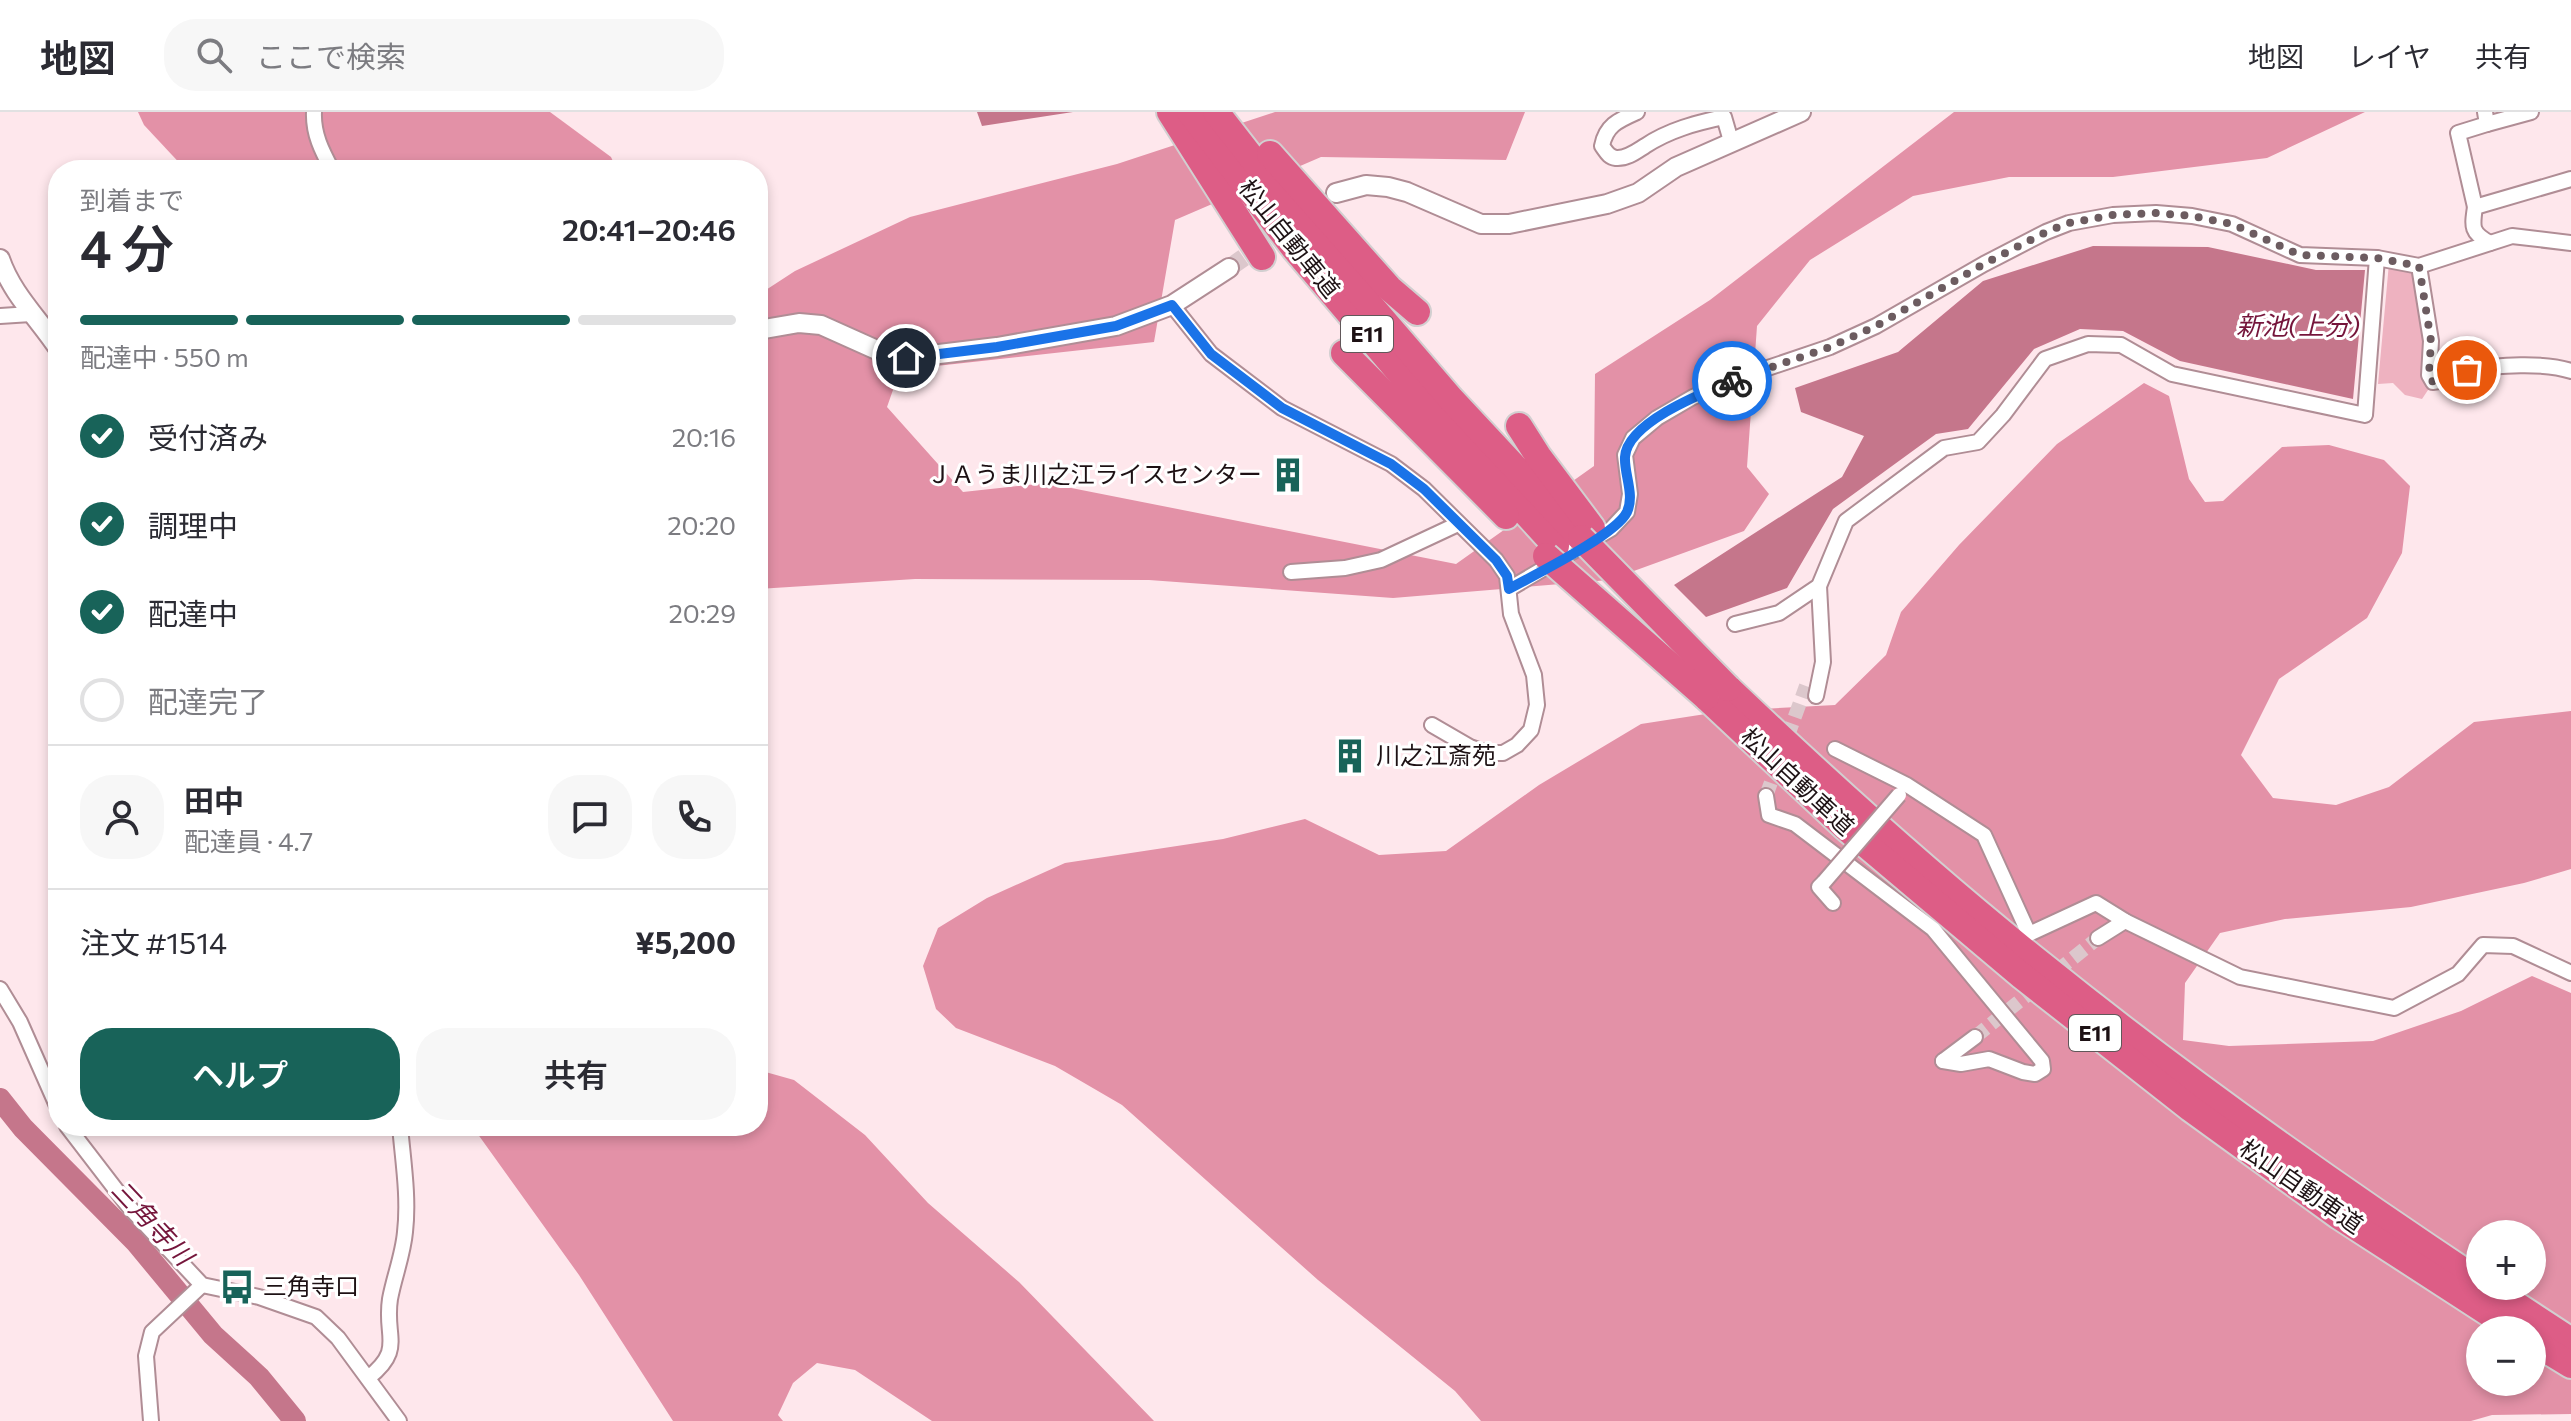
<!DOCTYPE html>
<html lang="ja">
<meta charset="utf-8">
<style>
body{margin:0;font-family:Commissioner,"Noto Sans JP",sans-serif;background:#f7f7f7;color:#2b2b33;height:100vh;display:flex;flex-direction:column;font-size:30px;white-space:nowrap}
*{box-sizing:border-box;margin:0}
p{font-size:26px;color:#7c7c81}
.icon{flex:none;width:44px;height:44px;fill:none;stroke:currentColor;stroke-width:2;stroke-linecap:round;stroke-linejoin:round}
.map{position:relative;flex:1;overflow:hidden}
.details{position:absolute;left:48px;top:48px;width:720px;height:976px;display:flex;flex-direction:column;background:#fff;border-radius:32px;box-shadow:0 4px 12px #0003}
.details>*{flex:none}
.fabs{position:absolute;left:2466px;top:1108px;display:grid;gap:16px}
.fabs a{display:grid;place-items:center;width:80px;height:80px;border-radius:50%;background:#fff;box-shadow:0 4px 12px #0003;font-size:40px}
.pin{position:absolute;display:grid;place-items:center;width:68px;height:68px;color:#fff;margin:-34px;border:4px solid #fff;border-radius:50%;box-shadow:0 2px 8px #0007}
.courier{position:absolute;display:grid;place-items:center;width:80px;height:80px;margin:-40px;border:6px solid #1a73e8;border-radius:50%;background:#fff;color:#222;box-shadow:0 2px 10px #0007}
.overview em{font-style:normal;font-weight:600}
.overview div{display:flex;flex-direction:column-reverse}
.overview{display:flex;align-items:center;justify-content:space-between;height:136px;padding:0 32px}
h1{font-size:52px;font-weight:600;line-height:60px}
.bar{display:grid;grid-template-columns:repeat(4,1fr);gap:12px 8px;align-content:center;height:96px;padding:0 32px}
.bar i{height:10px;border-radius:6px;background:#e1e1e2}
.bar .on{background:#186359}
.bar p{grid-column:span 4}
.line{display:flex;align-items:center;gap:20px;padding:0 32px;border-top:2px solid #e1e1e2}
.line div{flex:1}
.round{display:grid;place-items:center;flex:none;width:84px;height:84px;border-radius:32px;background:#f7f7f7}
ol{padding:0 32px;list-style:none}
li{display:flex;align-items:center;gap:24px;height:88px}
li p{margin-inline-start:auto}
li .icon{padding:8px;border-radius:50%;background:#186359;color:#fff;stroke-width:4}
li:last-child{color:#7c7c81}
li i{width:44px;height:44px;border:4px solid #e1e1e2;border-radius:50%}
.button{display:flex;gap:16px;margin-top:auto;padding:16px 32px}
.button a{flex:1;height:92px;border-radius:32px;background:#186359;color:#fff;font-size:32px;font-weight:600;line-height:92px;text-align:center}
.button a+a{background:#f7f7f7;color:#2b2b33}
header{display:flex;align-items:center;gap:48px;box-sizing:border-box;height:112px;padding:0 40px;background:#fff;border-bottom:2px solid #e1e1e2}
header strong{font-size:38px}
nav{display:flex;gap:44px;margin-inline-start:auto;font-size:28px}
.search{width:560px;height:72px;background:#f7f7f7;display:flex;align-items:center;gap:20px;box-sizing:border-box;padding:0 28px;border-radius:32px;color:#7c7c81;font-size:30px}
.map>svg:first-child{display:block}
.green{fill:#eeb2c0}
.forest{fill:#e391a7;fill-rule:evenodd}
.water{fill:#c5768b}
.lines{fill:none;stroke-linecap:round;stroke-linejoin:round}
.river{stroke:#c5768b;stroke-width:22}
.minor-tunnel{stroke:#dcc7cc;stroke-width:14;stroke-dasharray:14 7;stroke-linecap:butt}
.tertiary-tunnel{stroke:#dcc7cc;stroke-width:18;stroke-dasharray:18 9;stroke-linecap:butt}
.minor-casing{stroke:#b08d95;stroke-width:18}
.tertiary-casing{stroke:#b08d95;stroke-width:22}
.motorway-casing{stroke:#d2cfd0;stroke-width:30}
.minor{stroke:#fff;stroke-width:14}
.tertiary{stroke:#fff;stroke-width:18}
.motorway{stroke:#dd5d86;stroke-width:26}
.minor-bridge-casing{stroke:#b08d95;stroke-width:18;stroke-linecap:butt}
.motorway-bridge-casing{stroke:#d2cfd0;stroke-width:30;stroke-linecap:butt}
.minor-bridge{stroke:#fff;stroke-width:14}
.motorway-bridge{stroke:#dd5d86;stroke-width:26}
.done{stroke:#6c5c60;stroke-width:8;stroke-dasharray:0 14.4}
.route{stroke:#1a73e8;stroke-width:10}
.labels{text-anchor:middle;stroke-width:6;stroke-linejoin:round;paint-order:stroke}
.shield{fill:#fff;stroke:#61585a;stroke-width:2}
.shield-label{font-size:22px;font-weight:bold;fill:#1d1114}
.street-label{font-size:24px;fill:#1d1114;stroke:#fff}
.poi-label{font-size:24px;fill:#1d1114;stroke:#fff;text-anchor:start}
.water-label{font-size:26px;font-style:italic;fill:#75153b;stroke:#fff}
</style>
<header>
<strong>地図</strong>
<div class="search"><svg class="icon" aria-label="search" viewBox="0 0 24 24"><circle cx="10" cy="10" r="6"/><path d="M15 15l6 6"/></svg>ここで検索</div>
<nav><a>地図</a><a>レイヤ</a><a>共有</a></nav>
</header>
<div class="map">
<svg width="2571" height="1309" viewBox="0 0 2571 1309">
<rect width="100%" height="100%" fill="#fee7ec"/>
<!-- green -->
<polygon class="green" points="2389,151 2417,157 2432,272 2422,287 2405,283 2393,271 2378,272"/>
<!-- forest -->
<g class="forest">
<polygon points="138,0 550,0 611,45 617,58 186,58 144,13"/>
<polygon points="1275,0 1525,0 1506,48 1321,45 1175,108 1154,230 900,258 887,295 963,380 1046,371 1456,452 1594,354 1595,262 1710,188 1954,0 2365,0 2267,46 2113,65 2009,65 1913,84 1810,148 1757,214 1747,355 1769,382 1744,419 1609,468 1393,486 1149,468 915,467 758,477 758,183 795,159 910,105 1117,52"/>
<path d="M2144 271 2169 284 2189 367 2205 390 2223 389 2282 335 2329 333 2384 348 2410 374 2402 441 2367 506 2279 567 2241 643 2273 686 2336 693 2389 675 2474 610 2571 599V757L2524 771 2411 795 2285 807 2220 821 2185 871 2183 928 2229 934 2373 929 2461 899 2532 864 2571 881V1302L2492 1303 2471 1309H1481L1455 1279 1318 1168 1122 993 1055 954 956 916 936 897 923 854 938 816 987 786 1065 751 1223 727 1305 707 1379 743 1446 739 1539 673 1641 612 1725 599 1835 593 1886 543 1901 500 1959 433 2057 332ZM2480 1122H2532V1174H2480ZM2480 1218H2532V1270H2480Z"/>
<polygon points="758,958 794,968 865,1023 928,1091 1019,1170 1154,1309 932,1309 855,1258 817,1251 793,1271 778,1303 783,1309 673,1309 579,1163 472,1014 758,1014"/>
</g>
<!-- water -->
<g class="water">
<polygon points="977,0 1073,0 982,14"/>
<polygon points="2093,134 2208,135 2316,158 2365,158 2353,287 2180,249 2123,219 2080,217 2034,237 1968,317 1936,322 1833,397 1787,476 1706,505 1674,473 1842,365 1864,324 1801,300 1795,276 1898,240 1983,169"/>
</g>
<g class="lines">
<!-- river -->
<polyline class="river" points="0,987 23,1016 136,1130 213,1223 259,1265 295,1309"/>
<!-- minor-tunnel -->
<g class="minor-tunnel">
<polyline points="1766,684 1806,574"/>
<polyline points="1975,925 2098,826"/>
</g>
<!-- tertiary-tunnel -->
<polyline class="tertiary-tunnel" points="1229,156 1291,112"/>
<!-- minor casing -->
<g class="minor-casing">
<g id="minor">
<path d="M314 0C313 22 322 39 332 58"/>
<path d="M1637 0C1619 8 1606 13 1602 34 1606 39 1608 45 1616 46 1627 47 1637 39 1645 34 1669 18 1696 11 1724 5L1731 29"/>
<polyline points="2487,12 2531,0"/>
<polyline points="2475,95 2458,21 2487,12 2485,0"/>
<path d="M2490 131C2471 121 2472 115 2475 95L2571 67"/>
<path d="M2419 154 2431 229 2429 263 2433 270C2446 269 2457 261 2469 258 2496 253 2545 250 2571 259"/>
<polyline points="1172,193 1211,242 1282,296 1391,352 1424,377 1496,448 1507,464 1511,502 1534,563 1537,593 1531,618 1517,633 1503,641 1487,641 1470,635 1432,613"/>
<polyline points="0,204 31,202"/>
<polyline points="1291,460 1345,456 1381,448 1458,412"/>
<polyline points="1509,477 1611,417 1627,400 1630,382 1625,343 1633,326 1657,306 1693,285 1750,262 1830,235 1876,214 1984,152 2046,120 2069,111 2113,103 2156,101 2192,104 2232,112 2300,143 2377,146 2419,154 2512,124 2571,131"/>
<polyline points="1735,512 1779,501 1819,474 1846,409 1944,336 1978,330 2003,303 2045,247 2088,232 2121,233 2172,262 2365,303 2377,146"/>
<polyline points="1816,584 1823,550 1819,474"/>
<polyline points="1835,637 1907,673 1984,723 2029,822 2096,791 2125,809 2240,865 2394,896 2458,862 2483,833 2513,834 2571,861"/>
<polyline points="1766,684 1769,703 1795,712 1933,817 2042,949 2043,957 2035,962 2023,960 1989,947 1961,952 1943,949"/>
<polyline points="1824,770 1819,775 1833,791"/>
<polyline points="2098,826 2125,809"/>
<polyline points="0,877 20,910 58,996"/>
<polyline points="1943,949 1975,925"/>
<polyline points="67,1014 130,1096 202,1173 259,1185 316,1205 338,1226 399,1309"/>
<path d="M368 1266C405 1237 384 1225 390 1187 394 1165 403 1143 405 1120 409 1085 403 1049 400 1014"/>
<polyline points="151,1309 146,1244 152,1220 202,1173"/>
</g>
</g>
<!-- tertiary casing -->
<g class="tertiary-casing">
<g id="tertiary">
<polyline points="1336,81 1366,73 1388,75 1407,80 1481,112 1509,112 1607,92 1638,81 1676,55 1801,0"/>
<path d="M0 147C12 182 38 206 58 236"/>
<polyline points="758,218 799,211 821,213 879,239 906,246 997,235 1116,214 1172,193 1229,156"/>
</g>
</g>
<!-- motorway casing -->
<g class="motorway-casing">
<g id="motorway">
<polyline points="1170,0 1262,145"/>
<polyline points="1190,0 1294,136 1422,287 1556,434"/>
<polyline points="1216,0 1329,145 1451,287 1581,426"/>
<polyline points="1270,42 1389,176 1417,200"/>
<polyline points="1344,241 1506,404"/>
<polyline points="1519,314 1538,344 1592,416"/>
<path d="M1728 576C1829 672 1933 766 2042 853 2182 966 2329 1070 2480 1170"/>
<polyline points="1706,585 1845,715 2022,864 2190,996 2339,1104 2515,1218"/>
<polyline points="2487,1174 2571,1229"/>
<polyline points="2532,1229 2571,1253"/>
</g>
</g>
<!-- minor -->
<use href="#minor" class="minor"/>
<!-- tertiary -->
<use href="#tertiary" class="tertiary"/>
<!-- motorway -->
<use href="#motorway" class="motorway"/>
<!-- minor-bridge casing -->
<g class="minor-bridge-casing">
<polyline id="minor-bridge" points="1824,770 1899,683"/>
</g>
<!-- motorway-bridge casing -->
<g class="motorway-bridge-casing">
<g id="motorway-bridge">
<polyline points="1581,426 1728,576"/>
<polyline points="1546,444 1706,585"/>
</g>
</g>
<!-- minor-bridge -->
<use href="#minor-bridge" class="minor-bridge"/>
<!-- motorway-bridge -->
<use href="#motorway-bridge" class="motorway-bridge"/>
</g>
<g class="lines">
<!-- done -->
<polyline class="done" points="1732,269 1830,235 1876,214 1984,152 2046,120 2069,111 2113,103 2156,101 2192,104 2232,112 2300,143 2377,146 2419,154 2431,229 2429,263 2433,270 2440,270 2467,258"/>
<!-- route -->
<path class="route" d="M906 246 997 235 1116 214 1172 193 1211 242 1282 296 1391 352 1424 377 1496 448 1507 464 1509 477C1534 463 1616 423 1627 400 1635 383 1624 362 1625 345 1627 310 1705 280 1732 269"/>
</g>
<!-- icons -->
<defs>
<g id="building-bare" transform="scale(2.76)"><path d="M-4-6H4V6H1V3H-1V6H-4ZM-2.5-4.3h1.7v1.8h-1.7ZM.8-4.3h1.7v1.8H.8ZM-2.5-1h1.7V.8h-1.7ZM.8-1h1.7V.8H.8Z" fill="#186359" stroke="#fff" stroke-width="2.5" paint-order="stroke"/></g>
<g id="bus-bare" transform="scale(2.76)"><path d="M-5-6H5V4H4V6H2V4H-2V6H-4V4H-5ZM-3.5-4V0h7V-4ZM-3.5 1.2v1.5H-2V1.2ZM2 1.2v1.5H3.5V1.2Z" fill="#186359" stroke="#fff" stroke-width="2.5" paint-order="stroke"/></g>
</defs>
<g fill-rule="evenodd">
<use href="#building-bare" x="1288" y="363"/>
<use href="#building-bare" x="1350" y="644"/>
<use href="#bus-bare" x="237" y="1175"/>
</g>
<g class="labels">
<!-- shield labels -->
<g class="shield">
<rect x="1341" y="204" width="52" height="36" rx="6"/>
<rect x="2069" y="903" width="52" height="36" rx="6"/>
</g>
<g class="shield-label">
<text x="1367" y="230">E11</text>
<text x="2095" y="929">E11</text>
</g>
<!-- street labels -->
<g class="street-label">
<text transform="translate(1289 127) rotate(51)" y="8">松山自動車道</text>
<text transform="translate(1797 670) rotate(43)" y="8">松山自動車道</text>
<text transform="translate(2301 1075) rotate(35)" y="8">松山自動車道</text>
</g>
<!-- poi labels -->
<g class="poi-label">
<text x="1262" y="371" text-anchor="end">ＪＡうま川之江ライスセンター</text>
<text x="1376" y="652">川之江斎苑</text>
<text x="263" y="1183">三角寺口</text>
</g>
<!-- water labels -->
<g class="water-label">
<text x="2298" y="223">新池(上分)</text>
<text transform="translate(152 1111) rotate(47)" y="9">三角寺川</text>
</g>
</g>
</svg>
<div class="fabs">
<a>+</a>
<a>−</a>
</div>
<div class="pin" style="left:2467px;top:258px;background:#ea580c"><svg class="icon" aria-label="bag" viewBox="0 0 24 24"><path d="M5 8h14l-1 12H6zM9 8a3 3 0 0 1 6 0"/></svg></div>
<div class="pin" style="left:906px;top:246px;background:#1f2937"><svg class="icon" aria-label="home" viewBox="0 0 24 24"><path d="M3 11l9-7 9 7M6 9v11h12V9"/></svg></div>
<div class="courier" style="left:1732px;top:269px"><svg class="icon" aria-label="bike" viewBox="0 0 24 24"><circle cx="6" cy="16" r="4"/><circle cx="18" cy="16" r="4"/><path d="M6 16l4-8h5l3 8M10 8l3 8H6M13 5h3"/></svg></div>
<section class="details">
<div class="overview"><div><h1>4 分</h1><p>到着まで</p></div><em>20:41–20:46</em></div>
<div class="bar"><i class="on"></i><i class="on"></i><i class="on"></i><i></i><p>配達中 · 550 m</p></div>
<ol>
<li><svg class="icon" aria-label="check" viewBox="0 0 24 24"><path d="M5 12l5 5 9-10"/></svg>受付済み<p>20:16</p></li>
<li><svg class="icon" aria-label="check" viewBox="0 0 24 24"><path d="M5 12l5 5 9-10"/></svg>調理中<p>20:20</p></li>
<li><svg class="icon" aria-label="check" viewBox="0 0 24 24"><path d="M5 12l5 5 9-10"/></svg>配達中<p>20:29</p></li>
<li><i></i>配達完了</li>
</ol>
<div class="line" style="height:144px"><a class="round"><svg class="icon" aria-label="person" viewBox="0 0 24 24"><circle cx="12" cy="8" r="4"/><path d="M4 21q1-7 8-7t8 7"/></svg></a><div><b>田中</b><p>配達員 · 4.7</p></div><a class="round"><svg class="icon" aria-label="chat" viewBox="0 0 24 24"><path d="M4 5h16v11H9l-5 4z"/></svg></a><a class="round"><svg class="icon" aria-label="phone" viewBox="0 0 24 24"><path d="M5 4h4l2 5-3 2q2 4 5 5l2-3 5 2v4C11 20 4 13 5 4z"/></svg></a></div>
<div class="line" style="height:104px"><div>注文 #1514</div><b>¥5,200</b></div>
<div class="button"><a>ヘルプ</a><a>共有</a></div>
</section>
</div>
